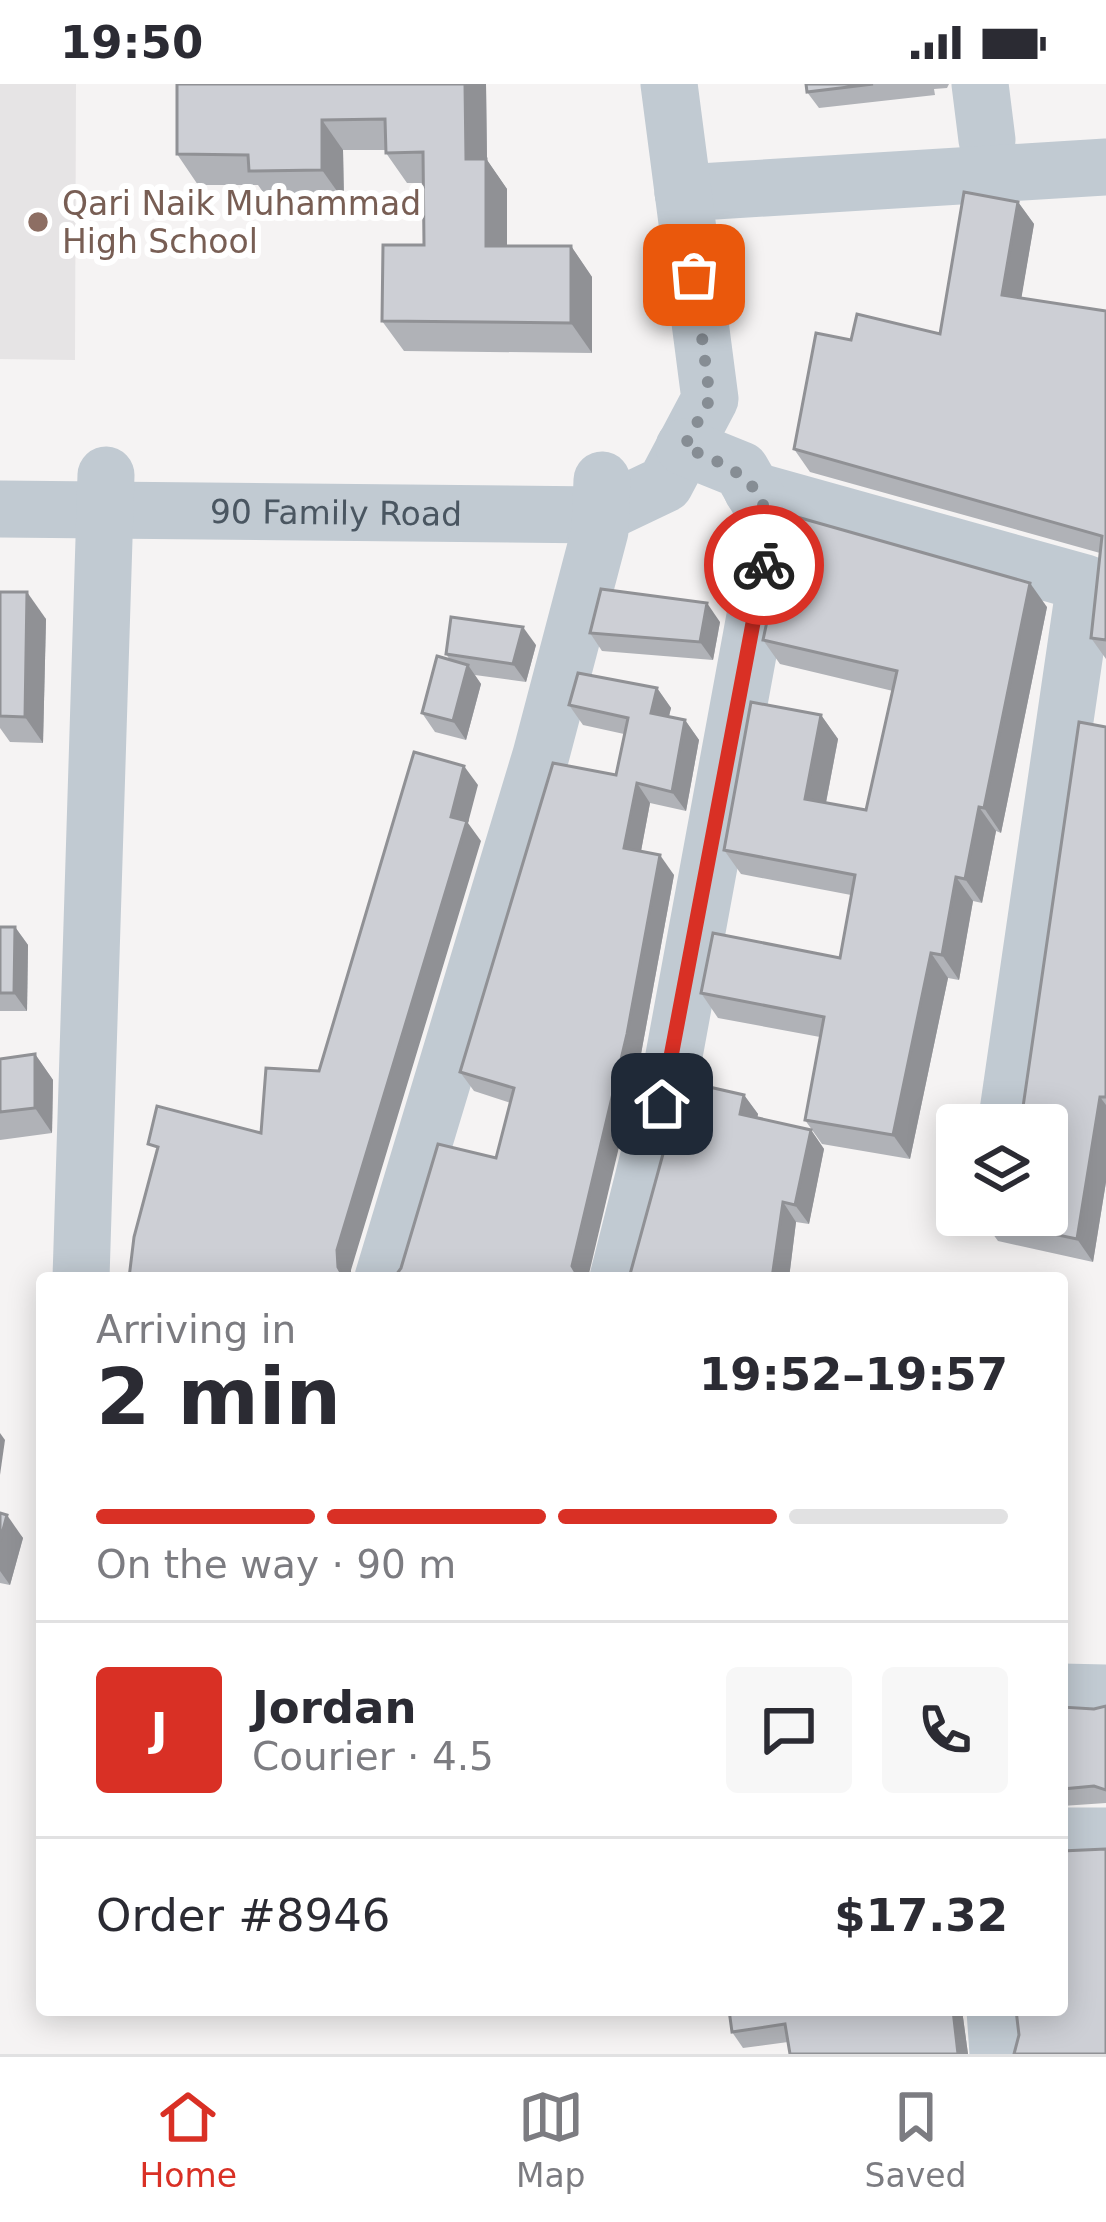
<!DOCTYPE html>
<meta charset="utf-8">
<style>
body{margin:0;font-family:"DejaVu Sans",sans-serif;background:#f7f7f7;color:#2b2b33;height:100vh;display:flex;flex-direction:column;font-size:45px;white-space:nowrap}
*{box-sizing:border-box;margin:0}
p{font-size:39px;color:#7c7c81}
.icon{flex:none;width:66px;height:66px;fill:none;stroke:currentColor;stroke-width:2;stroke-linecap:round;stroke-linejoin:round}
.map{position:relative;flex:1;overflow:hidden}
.panel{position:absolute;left:36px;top:1188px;width:1032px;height:744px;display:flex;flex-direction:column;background:#fff;border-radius:12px;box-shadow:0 6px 30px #0003}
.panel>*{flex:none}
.fabs{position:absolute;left:936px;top:1020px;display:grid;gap:24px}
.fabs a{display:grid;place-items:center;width:132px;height:132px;border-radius:12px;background:#fff;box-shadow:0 6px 30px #0003;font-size:60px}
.pin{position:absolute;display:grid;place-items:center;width:102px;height:102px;color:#fff;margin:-51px;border-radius:24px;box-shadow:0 6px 18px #0006}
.courier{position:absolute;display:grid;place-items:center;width:120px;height:120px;margin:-60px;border:9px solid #d93025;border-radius:50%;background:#fff;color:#222;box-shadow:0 3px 15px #0007}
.head em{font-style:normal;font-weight:700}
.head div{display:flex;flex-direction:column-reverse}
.head{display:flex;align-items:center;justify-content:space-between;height:204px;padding:0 60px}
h1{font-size:78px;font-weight:700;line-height:90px}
.bar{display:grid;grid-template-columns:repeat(4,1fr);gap:18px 12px;align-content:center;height:144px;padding:0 60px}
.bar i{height:15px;border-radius:9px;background:#e1e1e2}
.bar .current{background:#d93025}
.bar p{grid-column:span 4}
.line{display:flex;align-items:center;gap:30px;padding:0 60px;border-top:3px solid #e1e1e2}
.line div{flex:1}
.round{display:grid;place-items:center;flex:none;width:126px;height:126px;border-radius:12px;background:#f7f7f7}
.status{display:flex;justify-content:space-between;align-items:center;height:84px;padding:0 60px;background:#fff;direction:ltr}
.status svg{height:33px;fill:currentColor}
.dock{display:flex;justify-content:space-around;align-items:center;height:168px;border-top:3px solid #e1e1e2;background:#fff;font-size:33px;color:#7c7c81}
.dock a{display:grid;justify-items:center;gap:6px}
.dock .current{color:#d93025}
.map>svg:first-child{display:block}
.education{fill:#e6e4e5}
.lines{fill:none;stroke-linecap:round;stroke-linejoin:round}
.minor{stroke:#c1cad2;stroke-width:57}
.wall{fill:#b0b2b7}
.shaded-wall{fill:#909195}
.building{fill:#cdcfd5;stroke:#909195;stroke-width:3}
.done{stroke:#868d94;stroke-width:12;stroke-dasharray:0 21.6}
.route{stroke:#d93025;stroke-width:15}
.education-dot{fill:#8d6e63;stroke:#fff;stroke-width:4.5}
.labels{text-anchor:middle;stroke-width:12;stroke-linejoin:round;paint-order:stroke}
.education-label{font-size:33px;fill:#785e54;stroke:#fff;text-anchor:start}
.street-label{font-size:33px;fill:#4a5661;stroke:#fff}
</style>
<div class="status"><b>19:50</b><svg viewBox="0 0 49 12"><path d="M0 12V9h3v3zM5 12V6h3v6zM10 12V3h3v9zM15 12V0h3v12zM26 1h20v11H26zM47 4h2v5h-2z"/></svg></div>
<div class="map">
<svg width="1106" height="1970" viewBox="0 0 1106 1970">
<rect width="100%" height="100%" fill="#f5f3f3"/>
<!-- education -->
<polygon class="education" points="0,0 76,0 75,276 0,275"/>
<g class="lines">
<!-- minor -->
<g class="minor">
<polyline points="980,0 987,56"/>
<polyline points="683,109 1106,83"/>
<polyline points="752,406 1085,499 1006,1041"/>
<path id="s1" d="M0 425 600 431 665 400 710 315 669 0"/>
<polyline points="81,1194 106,391"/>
<polyline points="383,1194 541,671 600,447 602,396"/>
<polyline points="618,1194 673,977 772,440 741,386 684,363"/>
<polyline points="1062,1608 1106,1609"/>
<polyline points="1062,1752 1106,1752"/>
<polyline points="995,1926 998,1970"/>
</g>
</g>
<!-- wall -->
<g class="wall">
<polygon points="177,0 486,0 487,76 507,105 507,162 571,162 592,193 592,269 404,267 382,237 424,161 423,99 407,99 386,69 386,66 343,66 344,117 270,118 258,101 198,101 177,70"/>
<polygon points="806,0 949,0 947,4 934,5 935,11 819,24 807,8"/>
<polygon points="1018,118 1034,140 1021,214 1106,227 1106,575 1091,554 1100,469 810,388 794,365 851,256 940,250"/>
<polygon points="0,508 46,535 43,659 10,658 0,644"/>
<polygon points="1047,523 1001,749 996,747 982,819 973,817 959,896 948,894 910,1075 822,1060 805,1036 820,953 718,934 701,909 840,874 851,811 741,790 724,766 821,631 838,655 826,719 866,726 893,607 780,580 763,556"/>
<polygon points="720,538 713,576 602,567 590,549"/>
<polygon points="536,561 526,598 475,591 481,600 466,656 435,648 422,629 450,576 446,570"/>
<polygon points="657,604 671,624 669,632 685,636 699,656 686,727 650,719 641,767 674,791 641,970 496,1074 511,1019 474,1007 460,988 616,691 624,650 583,641 569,621"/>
<polygon points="1106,643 1106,1098 1093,1178 998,1157 982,1135 1015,1040 1023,1023"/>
<polygon points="0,843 15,843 28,861 27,927 0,927"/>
<polygon points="35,970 53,996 52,1049 0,1056 0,975"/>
<polygon points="744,1011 758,1030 757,1034 811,1046 824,1065 809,1140 796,1138 789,1194 629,1194"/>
<polygon points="0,1429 23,1454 10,1501 0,1499"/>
<polygon points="1106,1622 1106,1719 1062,1722 1062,1623 1094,1625"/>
<polygon points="729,1926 962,1926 968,1970 788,1958 743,1964 732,1948"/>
</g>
<!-- shaded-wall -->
<g class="shaded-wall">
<polygon points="465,0 486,0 487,76 507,105 507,192 486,162 466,75"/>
<polygon points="322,36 343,66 344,117 322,86"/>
<polygon points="1018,118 1034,140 1018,234 1002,211"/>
<polygon points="571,162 592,193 592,269 571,239"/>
<polygon points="1030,499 1047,523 1001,749 984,724"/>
<polygon points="27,508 46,535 43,659 25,633"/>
<polygon points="707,519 720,538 713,576 700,558"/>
<polygon points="523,543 536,561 526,598 513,580"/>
<polygon points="468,581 481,600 466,656 453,637"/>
<polygon points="657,604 671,624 665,648 651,629"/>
<polygon points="821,631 838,655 822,739 805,715"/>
<polygon points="685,636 699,656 686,727 672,708"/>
<polygon points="464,682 478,701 468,739 481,757 351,1186 351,1194 344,1194 338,1183 337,1166"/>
<polygon points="637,699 650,719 638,783 624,764"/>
<polygon points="979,723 996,747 982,819 965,795"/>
<polygon points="660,771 674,791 641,970 588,1194 579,1194 572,1182"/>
<polygon points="956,793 973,817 959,896 942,871"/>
<polygon points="15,843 28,861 27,927 14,909"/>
<polygon points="931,869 948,894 910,1075 893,1051"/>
<polygon points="35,970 53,996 52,1049 35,1024"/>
<polygon points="744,1011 758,1030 754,1049 740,1030"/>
<polygon points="1100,1013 1106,1021 1106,1098 1093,1178 1077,1155"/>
<polygon points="811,1046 824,1065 809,1140 795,1121"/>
<polygon points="783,1118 796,1138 789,1194 772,1194"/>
<polygon points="0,1349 5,1356 0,1391"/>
<polygon points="7,1431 23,1454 10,1501 0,1487 0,1457"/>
<polygon points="953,1926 962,1926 968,1970 958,1970"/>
</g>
<!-- building -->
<g class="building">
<polygon points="177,0 465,0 466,75 486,75 486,162 571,162 571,239 382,237 383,161 424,161 423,68 386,69 385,35 322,36 322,86 249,87 248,71 177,70"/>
<polygon points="806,0 873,0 807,8"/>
<polygon points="964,108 1018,118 1002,211 1106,227 1106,556 1091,554 1102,452 794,365 816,249 851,256 857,230 940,250"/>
<polygon points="790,431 1030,499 984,724 979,723 965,795 956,793 942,871 931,869 893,1051 805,1036 824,933 701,909 713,849 840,874 855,791 724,766 751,618 821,631 805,715 866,726 897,587 763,556"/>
<polygon points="601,505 707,519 700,558 590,549"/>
<polygon points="0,508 27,508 25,633 0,632"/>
<polygon points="451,533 523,543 513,580 446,570"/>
<polygon points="437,572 468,581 453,637 422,629"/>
<polygon points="578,589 657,604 651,629 685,636 672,708 637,699 624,764 660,771 627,950 572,1182 579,1194 394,1194 401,1184 438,1060 496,1074 514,1004 460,988 553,679 616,691 628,634 569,621"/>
<polygon points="1079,638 1106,643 1106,1013 1100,1013 1077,1155 982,1135 983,1131 1047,1131 1047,1041 1013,1041 1023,1023"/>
<polygon points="414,668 464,682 451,733 467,737 337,1166 338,1183 344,1194 129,1194 134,1153 158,1063 148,1060 157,1022 261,1049 266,984 319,987"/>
<polygon points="0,843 15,843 14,909 0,909"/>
<polygon points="35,970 35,1024 0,1028 0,975"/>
<polygon points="683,997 744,1011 740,1030 811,1046 795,1121 783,1118 772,1194 629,1194"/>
<polygon points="0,1429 7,1431 0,1457"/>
<polygon points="1106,1622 1106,1706 1094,1702 1062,1705 1062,1623 1094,1625"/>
<polygon points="1106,1765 1106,1970 1014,1970 1019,1951 1016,1926 1062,1926 1062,1767"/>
<polygon points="729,1926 953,1926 958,1970 790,1970 785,1940 732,1948"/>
</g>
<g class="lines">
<!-- done -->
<path class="done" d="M694 191 710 315 684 363C748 389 778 406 764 481"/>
<!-- route -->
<polyline class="route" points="662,1020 764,481"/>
</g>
<!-- markers -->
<circle class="education-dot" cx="38" cy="138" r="12"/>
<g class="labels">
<!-- education labels -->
<g class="education-label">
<text x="62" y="131">Qari Naik Muhammad<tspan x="62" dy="38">High School</tspan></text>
</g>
<!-- street labels -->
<g class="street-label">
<text dy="12" stroke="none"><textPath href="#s1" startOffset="336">90 Family Road</textPath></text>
</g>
</g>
</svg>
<div class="fabs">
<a><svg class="icon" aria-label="layers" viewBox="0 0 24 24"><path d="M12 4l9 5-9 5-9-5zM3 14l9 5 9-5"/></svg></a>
</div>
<div class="pin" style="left:694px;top:191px;background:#ea580c"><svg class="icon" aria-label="bag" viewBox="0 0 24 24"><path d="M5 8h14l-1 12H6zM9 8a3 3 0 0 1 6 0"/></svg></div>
<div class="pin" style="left:662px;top:1020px;background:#1f2937"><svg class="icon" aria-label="home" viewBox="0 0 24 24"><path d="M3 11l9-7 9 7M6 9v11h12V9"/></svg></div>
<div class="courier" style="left:764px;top:481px"><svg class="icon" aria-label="bike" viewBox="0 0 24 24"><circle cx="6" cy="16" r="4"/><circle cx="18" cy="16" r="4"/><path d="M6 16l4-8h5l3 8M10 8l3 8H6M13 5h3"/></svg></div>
<section class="panel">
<div class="head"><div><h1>2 min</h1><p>Arriving in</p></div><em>19:52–19:57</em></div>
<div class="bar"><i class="current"></i><i class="current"></i><i class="current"></i><i></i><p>On the way · 90 m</p></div>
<div class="line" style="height:216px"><b class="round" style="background:#d93025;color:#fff">J</b><div><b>Jordan</b><p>Courier · 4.5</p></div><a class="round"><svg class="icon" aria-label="chat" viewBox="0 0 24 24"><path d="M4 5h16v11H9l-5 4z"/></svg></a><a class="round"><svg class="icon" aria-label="phone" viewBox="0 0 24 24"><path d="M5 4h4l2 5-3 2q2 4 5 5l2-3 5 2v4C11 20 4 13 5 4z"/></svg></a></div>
<div class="line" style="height:156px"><div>Order #8946</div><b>$17.32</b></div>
</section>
</div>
<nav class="dock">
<a class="current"><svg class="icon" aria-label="home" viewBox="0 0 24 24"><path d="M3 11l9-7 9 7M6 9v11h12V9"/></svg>Home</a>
<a><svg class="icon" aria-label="map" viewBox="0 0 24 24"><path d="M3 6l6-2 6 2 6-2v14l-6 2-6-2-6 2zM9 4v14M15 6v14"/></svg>Map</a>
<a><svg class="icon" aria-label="saved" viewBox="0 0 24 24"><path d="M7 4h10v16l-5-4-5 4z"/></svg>Saved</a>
</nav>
